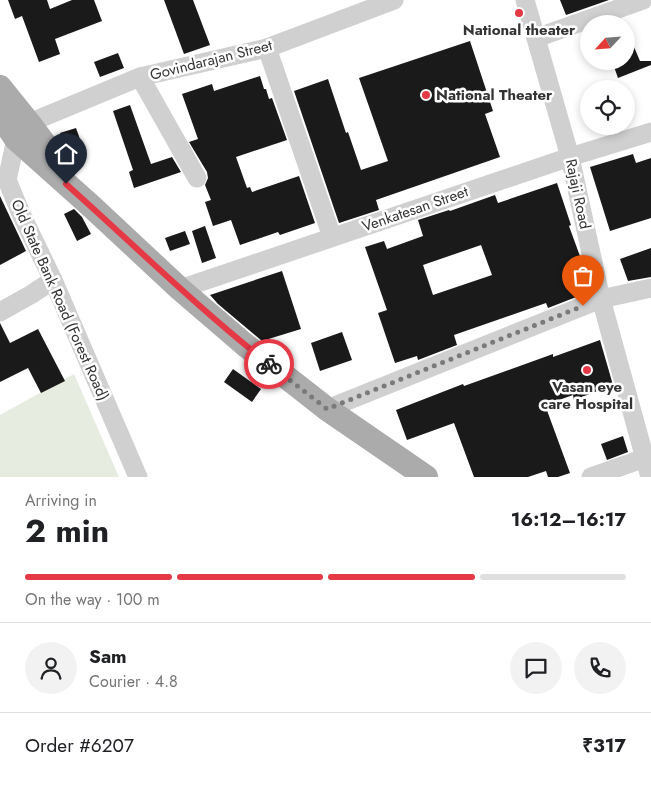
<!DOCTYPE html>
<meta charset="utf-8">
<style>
body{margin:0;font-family:Jost,sans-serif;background:#f2f2f2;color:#202124;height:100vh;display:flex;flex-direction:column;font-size:19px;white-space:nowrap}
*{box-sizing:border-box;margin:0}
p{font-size:16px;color:#757577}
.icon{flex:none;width:28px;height:28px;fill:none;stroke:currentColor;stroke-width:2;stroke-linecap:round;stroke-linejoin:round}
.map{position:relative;height:477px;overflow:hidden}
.side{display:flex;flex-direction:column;background:#fff;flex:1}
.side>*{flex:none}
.needle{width:32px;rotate:244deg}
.controls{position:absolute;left:580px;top:15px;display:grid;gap:10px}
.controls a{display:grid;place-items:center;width:55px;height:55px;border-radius:50%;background:#fff;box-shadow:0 2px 8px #0003;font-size:25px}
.pin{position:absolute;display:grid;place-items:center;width:42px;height:42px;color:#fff;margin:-51px -21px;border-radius:50% 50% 50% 0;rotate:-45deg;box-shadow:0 0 5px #0007}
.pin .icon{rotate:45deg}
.courier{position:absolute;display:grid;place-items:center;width:50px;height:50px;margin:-25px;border:4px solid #e63946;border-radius:50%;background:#fff;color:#222;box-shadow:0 1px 6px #0007}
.head em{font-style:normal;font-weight:700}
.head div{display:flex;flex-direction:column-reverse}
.head{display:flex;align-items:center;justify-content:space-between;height:85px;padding:0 25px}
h1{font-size:32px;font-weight:700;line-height:38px}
.bar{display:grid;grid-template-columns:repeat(4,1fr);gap:8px 5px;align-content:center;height:60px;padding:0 25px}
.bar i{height:6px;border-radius:4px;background:#e0e0e0}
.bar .current{background:#e63946}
.bar p{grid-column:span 4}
.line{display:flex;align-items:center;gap:12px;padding:0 25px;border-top:1px solid #e0e0e0}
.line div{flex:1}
.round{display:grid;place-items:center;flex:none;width:52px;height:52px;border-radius:26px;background:#f2f2f2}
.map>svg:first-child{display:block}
.green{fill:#e6ecdf}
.building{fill:#1a1a1a;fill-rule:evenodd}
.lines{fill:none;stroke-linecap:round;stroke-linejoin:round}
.minor{stroke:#d0d0d0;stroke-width:19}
.major{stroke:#ababab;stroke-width:24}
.done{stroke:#7a7a7a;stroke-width:5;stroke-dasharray:0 9}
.route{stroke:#e63946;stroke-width:6}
.poi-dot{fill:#e63946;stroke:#fff;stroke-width:2}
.labels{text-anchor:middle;stroke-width:5;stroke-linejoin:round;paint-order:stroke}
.poi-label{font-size:15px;font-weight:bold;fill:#333;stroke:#fff}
.street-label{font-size:15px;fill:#333;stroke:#fff}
</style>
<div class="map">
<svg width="651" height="477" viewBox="0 0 651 477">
<rect width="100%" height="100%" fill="#fff"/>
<!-- green -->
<polygon class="green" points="74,374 119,477 0,477 0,415"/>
<!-- building -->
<g class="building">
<polygon points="8,0 47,0 50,9 72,0 94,0 102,21 55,39 60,54 39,62 22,16 15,19"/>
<polygon points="164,0 193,0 210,45 184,54"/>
<polygon points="560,0 609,0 566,15"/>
<polygon points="626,28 640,61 651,61 651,65 618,78 612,61 626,61"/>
<polygon points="470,41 493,111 485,114 500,157 376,200 379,210 339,223 294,91 328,79 346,133 348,132 361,170 388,161 359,78"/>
<polygon points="118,53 124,68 100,77 94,62"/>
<polygon points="260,76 264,89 266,89 269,99 272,98 287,140 236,157 247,188 250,187 252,192 299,176 315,223 280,235 278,232 240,245 231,220 213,226 205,202 211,200 205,185 208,178 207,172 189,142 198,139 182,94 212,84 214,91"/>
<polygon points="130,105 151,164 172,157 181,172 134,188 129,172 133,170 113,111"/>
<polygon points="76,128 81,142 65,148 60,133"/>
<polygon points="633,154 636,163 651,158 651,218 610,231 590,167"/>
<path d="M557 183 571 225 569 226 581 259 582 265 576 268 584 294 548 308 546 303 454 335 457 345 418 360 417 356 395 363 378 313 387 310 365 247 384 241 387 249 423 236 418 220 449 210 450 211 495 195 498 203ZM481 245 492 275 433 295 423 265Z"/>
<polygon points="0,196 26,251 0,265"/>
<polygon points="74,209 82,217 91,234 77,241 64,214"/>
<polygon points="205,226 216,258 202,263 192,231"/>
<polygon points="185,231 190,244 170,251 165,238"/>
<polygon points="651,248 651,277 628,281 620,259"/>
<polygon points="282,271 301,329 262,341 218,304 210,295"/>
<polygon points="0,323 10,343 38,329 65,381 41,393 28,368 0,382"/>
<polygon points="342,332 352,360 320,371 311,343"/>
<polygon points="600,340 613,385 574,400 573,395 545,405 570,473 558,477 548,477 546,471 528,477 474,477 454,423 407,440 396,410 463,384 464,386 553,354 553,357"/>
<polygon points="233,369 261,389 252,402 224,382"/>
<polygon points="623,436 628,452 607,460 601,444"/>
</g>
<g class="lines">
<!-- minor -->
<g class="minor">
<polyline points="525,0 570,157 601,299 650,477"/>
<polyline points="536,38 643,0"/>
<polyline points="267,48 332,237"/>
<polyline points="140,77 197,178"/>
<polyline points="180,289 570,157 651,132"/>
<polyline points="0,312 32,294 53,280"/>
<polyline points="327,409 601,299 651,288"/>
<polyline points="138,477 53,280 22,216 7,180 16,139 29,123 140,77 267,48 394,0"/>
<polyline points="591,477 651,456"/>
</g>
<!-- major -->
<g class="major">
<polyline points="0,87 29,123 62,167"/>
<polyline points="0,115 16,139 91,206 180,289 244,344 327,409 426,477"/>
</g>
</g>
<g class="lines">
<!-- done -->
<polyline class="done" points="269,364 327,409 583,306"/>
<!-- route -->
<path class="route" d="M66 184C133 244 198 308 269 364"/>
</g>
<!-- markers -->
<g class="poi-dot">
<circle cx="519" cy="13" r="5"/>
<circle cx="426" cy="95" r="5"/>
<circle cx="587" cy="370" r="5"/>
</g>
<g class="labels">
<!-- poi labels -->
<g class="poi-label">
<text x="519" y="35">National theater</text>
<text x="436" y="100" text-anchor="start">National Theater</text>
<text x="587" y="392">Vasan eye<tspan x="587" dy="17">care Hospital</tspan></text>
</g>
<!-- street labels -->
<g class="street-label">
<text transform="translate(211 60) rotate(-14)" y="5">Govindarajan Street</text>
<text transform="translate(578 194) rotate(78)" y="5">Rajaji Road</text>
<text transform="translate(415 209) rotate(-19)" y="5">Venkatesan Street</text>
<text transform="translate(60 300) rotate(66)" y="5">Old State Bank Road (Forest Road)</text>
</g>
</g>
</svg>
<div class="controls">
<a><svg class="needle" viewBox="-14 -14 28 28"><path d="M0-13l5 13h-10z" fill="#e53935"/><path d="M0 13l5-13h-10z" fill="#757577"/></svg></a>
<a><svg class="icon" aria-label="locate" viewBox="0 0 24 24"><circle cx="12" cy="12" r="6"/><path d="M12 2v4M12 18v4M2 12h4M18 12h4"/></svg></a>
</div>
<div class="pin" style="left:583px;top:306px;background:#ea580c"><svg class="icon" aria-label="bag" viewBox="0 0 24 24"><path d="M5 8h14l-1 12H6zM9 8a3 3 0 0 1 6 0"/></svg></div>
<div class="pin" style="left:66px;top:184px;background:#1f2937"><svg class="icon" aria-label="home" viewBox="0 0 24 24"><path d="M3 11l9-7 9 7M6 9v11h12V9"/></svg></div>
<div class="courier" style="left:269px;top:364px"><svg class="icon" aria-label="bike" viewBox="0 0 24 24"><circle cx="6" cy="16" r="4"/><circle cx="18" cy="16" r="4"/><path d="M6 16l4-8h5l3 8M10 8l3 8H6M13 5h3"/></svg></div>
</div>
<section class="side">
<div class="head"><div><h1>2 min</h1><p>Arriving in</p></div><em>16:12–16:17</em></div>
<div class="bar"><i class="current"></i><i class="current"></i><i class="current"></i><i></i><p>On the way · 100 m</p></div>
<div class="line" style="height:90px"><a class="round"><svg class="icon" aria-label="person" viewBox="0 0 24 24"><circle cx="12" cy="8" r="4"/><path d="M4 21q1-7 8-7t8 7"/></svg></a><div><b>Sam</b><p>Courier · 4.8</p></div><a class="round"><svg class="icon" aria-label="chat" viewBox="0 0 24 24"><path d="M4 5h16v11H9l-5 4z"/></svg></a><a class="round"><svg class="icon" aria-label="phone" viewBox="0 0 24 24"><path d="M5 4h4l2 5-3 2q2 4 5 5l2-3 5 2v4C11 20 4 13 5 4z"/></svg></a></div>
<div class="line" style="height:65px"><div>Order #6207</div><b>₹317</b></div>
</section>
